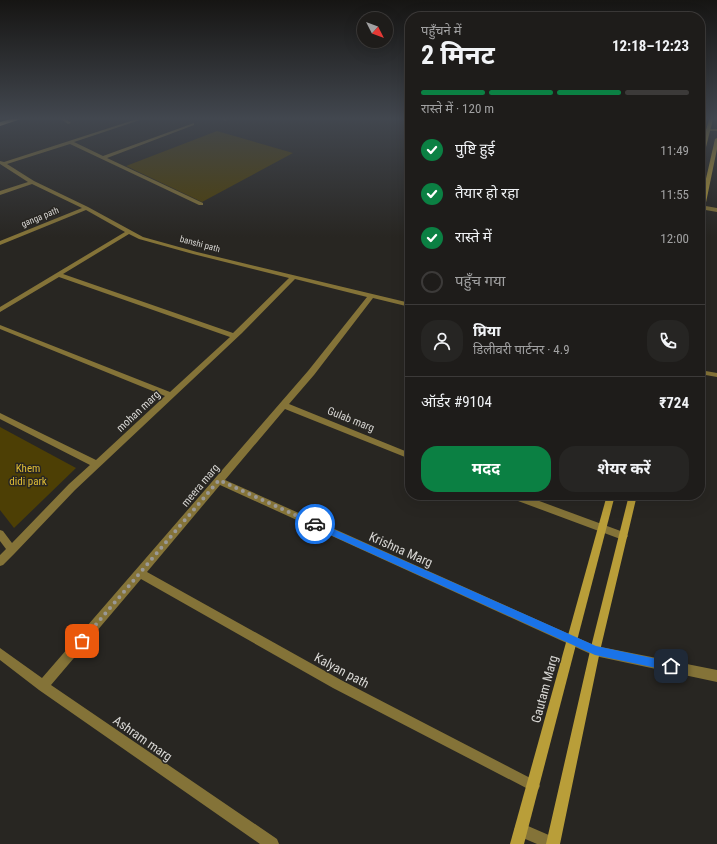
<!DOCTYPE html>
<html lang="hi">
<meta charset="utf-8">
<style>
body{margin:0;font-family:"Roboto Condensed","Noto Sans Devanagari",sans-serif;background:#262523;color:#f1f3f6;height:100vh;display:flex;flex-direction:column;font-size:15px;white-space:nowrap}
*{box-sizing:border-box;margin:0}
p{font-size:13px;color:#a1a1a2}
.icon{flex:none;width:22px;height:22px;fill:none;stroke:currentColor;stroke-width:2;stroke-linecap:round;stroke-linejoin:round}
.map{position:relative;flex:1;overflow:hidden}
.drawer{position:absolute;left:405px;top:12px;width:300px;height:488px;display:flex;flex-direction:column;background:#1e1c1a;border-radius:16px;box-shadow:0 4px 16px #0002,0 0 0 1px #3c3a39}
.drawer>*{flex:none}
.needle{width:26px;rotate:132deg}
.tools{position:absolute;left:357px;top:12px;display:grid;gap:8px}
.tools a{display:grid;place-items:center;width:36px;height:36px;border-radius:50%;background:#1e1c1a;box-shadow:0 4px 16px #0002,0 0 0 1px #3c3a39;font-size:20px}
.pin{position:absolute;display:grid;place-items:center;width:34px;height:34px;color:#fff;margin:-17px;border-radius:8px;box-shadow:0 2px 6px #0006}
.courier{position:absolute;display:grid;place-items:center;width:40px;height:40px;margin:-20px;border:3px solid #1a73e8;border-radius:50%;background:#fff;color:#222;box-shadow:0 1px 5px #0007}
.head em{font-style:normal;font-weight:700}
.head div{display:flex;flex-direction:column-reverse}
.head{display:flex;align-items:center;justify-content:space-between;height:68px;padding:0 16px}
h1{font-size:26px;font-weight:700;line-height:30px}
.bar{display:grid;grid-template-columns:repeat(4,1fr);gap:6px 4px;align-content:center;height:48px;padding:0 16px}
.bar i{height:5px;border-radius:3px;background:#3c3a39}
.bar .selected{background:#0b8043}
.bar p{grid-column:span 4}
.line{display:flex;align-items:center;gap:10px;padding:0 16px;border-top:1px solid #3c3a39}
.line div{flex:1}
.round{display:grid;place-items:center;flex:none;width:42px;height:42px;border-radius:16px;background:#262523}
ol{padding:0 16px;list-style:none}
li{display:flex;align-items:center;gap:12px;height:44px}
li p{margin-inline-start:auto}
li .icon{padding:4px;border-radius:50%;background:#0b8043;color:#fff;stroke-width:4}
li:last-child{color:#a1a1a2}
li i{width:22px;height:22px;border:2px solid #3c3a39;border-radius:50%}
.action{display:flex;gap:8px;margin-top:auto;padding:8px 16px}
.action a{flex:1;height:46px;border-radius:16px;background:#0b8043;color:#fff;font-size:16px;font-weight:700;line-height:46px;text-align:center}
.action a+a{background:#262523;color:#f1f3f6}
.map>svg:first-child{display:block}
.green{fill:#4d3f05}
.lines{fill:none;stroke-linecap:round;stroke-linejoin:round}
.street{fill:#847338;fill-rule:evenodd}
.secondary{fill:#b99e39;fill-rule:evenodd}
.highway{fill:#f9e18c;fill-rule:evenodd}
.route{fill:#1a73e8}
.done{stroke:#9a9895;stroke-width:4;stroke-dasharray:0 7.2}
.labels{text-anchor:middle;stroke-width:3;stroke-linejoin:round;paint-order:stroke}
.far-street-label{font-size:9px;fill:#d7d6d3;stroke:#282622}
.street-label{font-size:11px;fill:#d7d6d3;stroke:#282622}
.park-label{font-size:11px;fill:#e0bd35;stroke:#282622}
.near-street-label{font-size:13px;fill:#d7d6d3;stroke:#282622}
</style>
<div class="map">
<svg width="717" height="844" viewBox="0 0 717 844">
<rect width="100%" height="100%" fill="#282622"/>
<!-- green -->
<g class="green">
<polygon points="217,131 293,153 202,202 126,166"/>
<polygon points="0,427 76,468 14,528 0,510"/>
</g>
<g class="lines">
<!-- street -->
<g class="street">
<polygon points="61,119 66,119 71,123 68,124"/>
<path d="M137 119 140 120 74 142 103 156 194 123V125L107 158 203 203V205H199L70 144 7 164 34 181 88 207 143 237 197 252 410 303V307L373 298 314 375 289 404 410 453V459L285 409 225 480 596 646 717 670V682L595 656 220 485 147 572 341 680 538 782 540 786 538 790 534 792 530 790 333 688 141 579 51 685 277 839 279 844H260L39 690 0 660V648L42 678 308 371 367 297 295 279 242 333 75 490 15 553 3 565 0 566V555L6 549 0 541V530L3 531 12 543 69 484 90 465 0 419V413L96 460 165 396 0 329V325L170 392 230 337 59 277 0 312V307L125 232 86 210 0 245V241L82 208 32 184 0 195V191L28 182 0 164V161L4 162ZM129 234 139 239 193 254 289 278 233 333 63 274Z"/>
<polygon points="221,119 226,119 227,120 225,121"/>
<rect x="700" y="129" width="17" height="2"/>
<polygon points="700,205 717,208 717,212 700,209"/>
<polygon points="700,370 717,373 717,377 700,374"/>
<polygon points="509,495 523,495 626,533 628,536 626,539 623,540 510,498"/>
<polygon points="521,823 558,839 560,844 537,844 516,835 514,830 516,825"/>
</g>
<!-- secondary -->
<g class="secondary">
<polygon points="709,119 713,119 702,163 700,164 700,154"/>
<polygon points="717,138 717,149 703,217 700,219 700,205 715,139"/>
<polygon points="607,495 615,495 524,844 510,844"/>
<polygon points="629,495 637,495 600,651 560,844 546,844 590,651"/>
</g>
<!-- highway -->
<polygon class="highway" points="11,119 21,119 0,126 0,122"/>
</g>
<!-- sky -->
<linearGradient id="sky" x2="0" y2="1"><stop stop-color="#161513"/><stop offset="0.5" stop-color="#42474f"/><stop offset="1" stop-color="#42474f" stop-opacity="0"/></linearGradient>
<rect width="717" height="237" fill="url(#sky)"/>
<!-- route -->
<polygon class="route" points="315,521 596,646 671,662 675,663 676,666 675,670 671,671 595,655 313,527 311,524"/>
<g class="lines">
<!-- done -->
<polyline class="done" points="82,641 219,480 315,524"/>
</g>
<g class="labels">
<!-- far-street labels -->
<g class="far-street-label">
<text transform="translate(40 217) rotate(-22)" y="3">ganga path</text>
<text transform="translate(200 244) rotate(15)" y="3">banshi path</text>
</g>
<!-- street labels -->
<g class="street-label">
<text transform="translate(138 411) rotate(-43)" y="4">mohan marg</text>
<text transform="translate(351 419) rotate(22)" y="4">Gulab marg</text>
<text transform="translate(200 485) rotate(-50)" y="4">meera marg</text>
</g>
<!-- park labels -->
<g class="park-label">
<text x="28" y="472">Khem<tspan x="28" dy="13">didi park</tspan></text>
</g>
<!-- near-street labels -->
<g class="near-street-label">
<text transform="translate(401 549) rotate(24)" y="5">Krishna Marg</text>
<text transform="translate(342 670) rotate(28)" y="5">Kalyan path</text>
<text transform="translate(544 689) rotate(-75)" y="5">Gautam Marg</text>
<text transform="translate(143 738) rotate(35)" y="5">Ashram marg</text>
</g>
</g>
</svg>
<div class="tools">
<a><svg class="needle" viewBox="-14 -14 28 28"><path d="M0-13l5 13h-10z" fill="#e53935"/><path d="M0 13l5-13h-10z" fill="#a1a1a2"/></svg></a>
</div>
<div class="pin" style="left:82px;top:641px;background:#ea580c"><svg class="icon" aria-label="bag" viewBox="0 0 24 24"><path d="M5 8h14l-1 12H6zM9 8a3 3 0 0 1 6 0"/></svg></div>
<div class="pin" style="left:671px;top:666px;background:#1f2937"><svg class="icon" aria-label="home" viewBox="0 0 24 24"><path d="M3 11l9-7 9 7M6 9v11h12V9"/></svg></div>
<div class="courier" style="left:315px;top:524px"><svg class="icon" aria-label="car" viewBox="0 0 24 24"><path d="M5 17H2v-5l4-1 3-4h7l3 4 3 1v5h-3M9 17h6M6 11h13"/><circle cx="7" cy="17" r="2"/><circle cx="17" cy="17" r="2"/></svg></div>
<section class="drawer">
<div class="head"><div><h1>2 मिनट</h1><p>पहुँचने में</p></div><em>12:18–12:23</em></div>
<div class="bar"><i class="selected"></i><i class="selected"></i><i class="selected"></i><i></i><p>रास्ते में · 120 m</p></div>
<ol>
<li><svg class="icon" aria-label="check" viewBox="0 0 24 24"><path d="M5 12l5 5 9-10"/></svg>पुष्टि हुई<p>11:49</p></li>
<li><svg class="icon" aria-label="check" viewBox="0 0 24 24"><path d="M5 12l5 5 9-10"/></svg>तैयार हो रहा<p>11:55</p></li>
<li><svg class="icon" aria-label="check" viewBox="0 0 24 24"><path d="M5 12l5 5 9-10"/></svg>रास्ते में<p>12:00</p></li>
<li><i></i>पहुँच गया</li>
</ol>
<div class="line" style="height:72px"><a class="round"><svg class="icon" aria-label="person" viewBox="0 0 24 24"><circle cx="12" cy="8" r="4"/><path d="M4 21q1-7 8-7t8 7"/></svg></a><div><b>प्रिया</b><p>डिलीवरी पार्टनर · 4.9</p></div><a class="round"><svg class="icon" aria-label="phone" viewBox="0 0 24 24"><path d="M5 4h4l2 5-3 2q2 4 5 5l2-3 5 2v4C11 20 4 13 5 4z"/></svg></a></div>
<div class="line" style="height:52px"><div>ऑर्डर #9104</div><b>₹724</b></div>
<div class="action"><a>मदद</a><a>शेयर करें</a></div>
</section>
</div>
